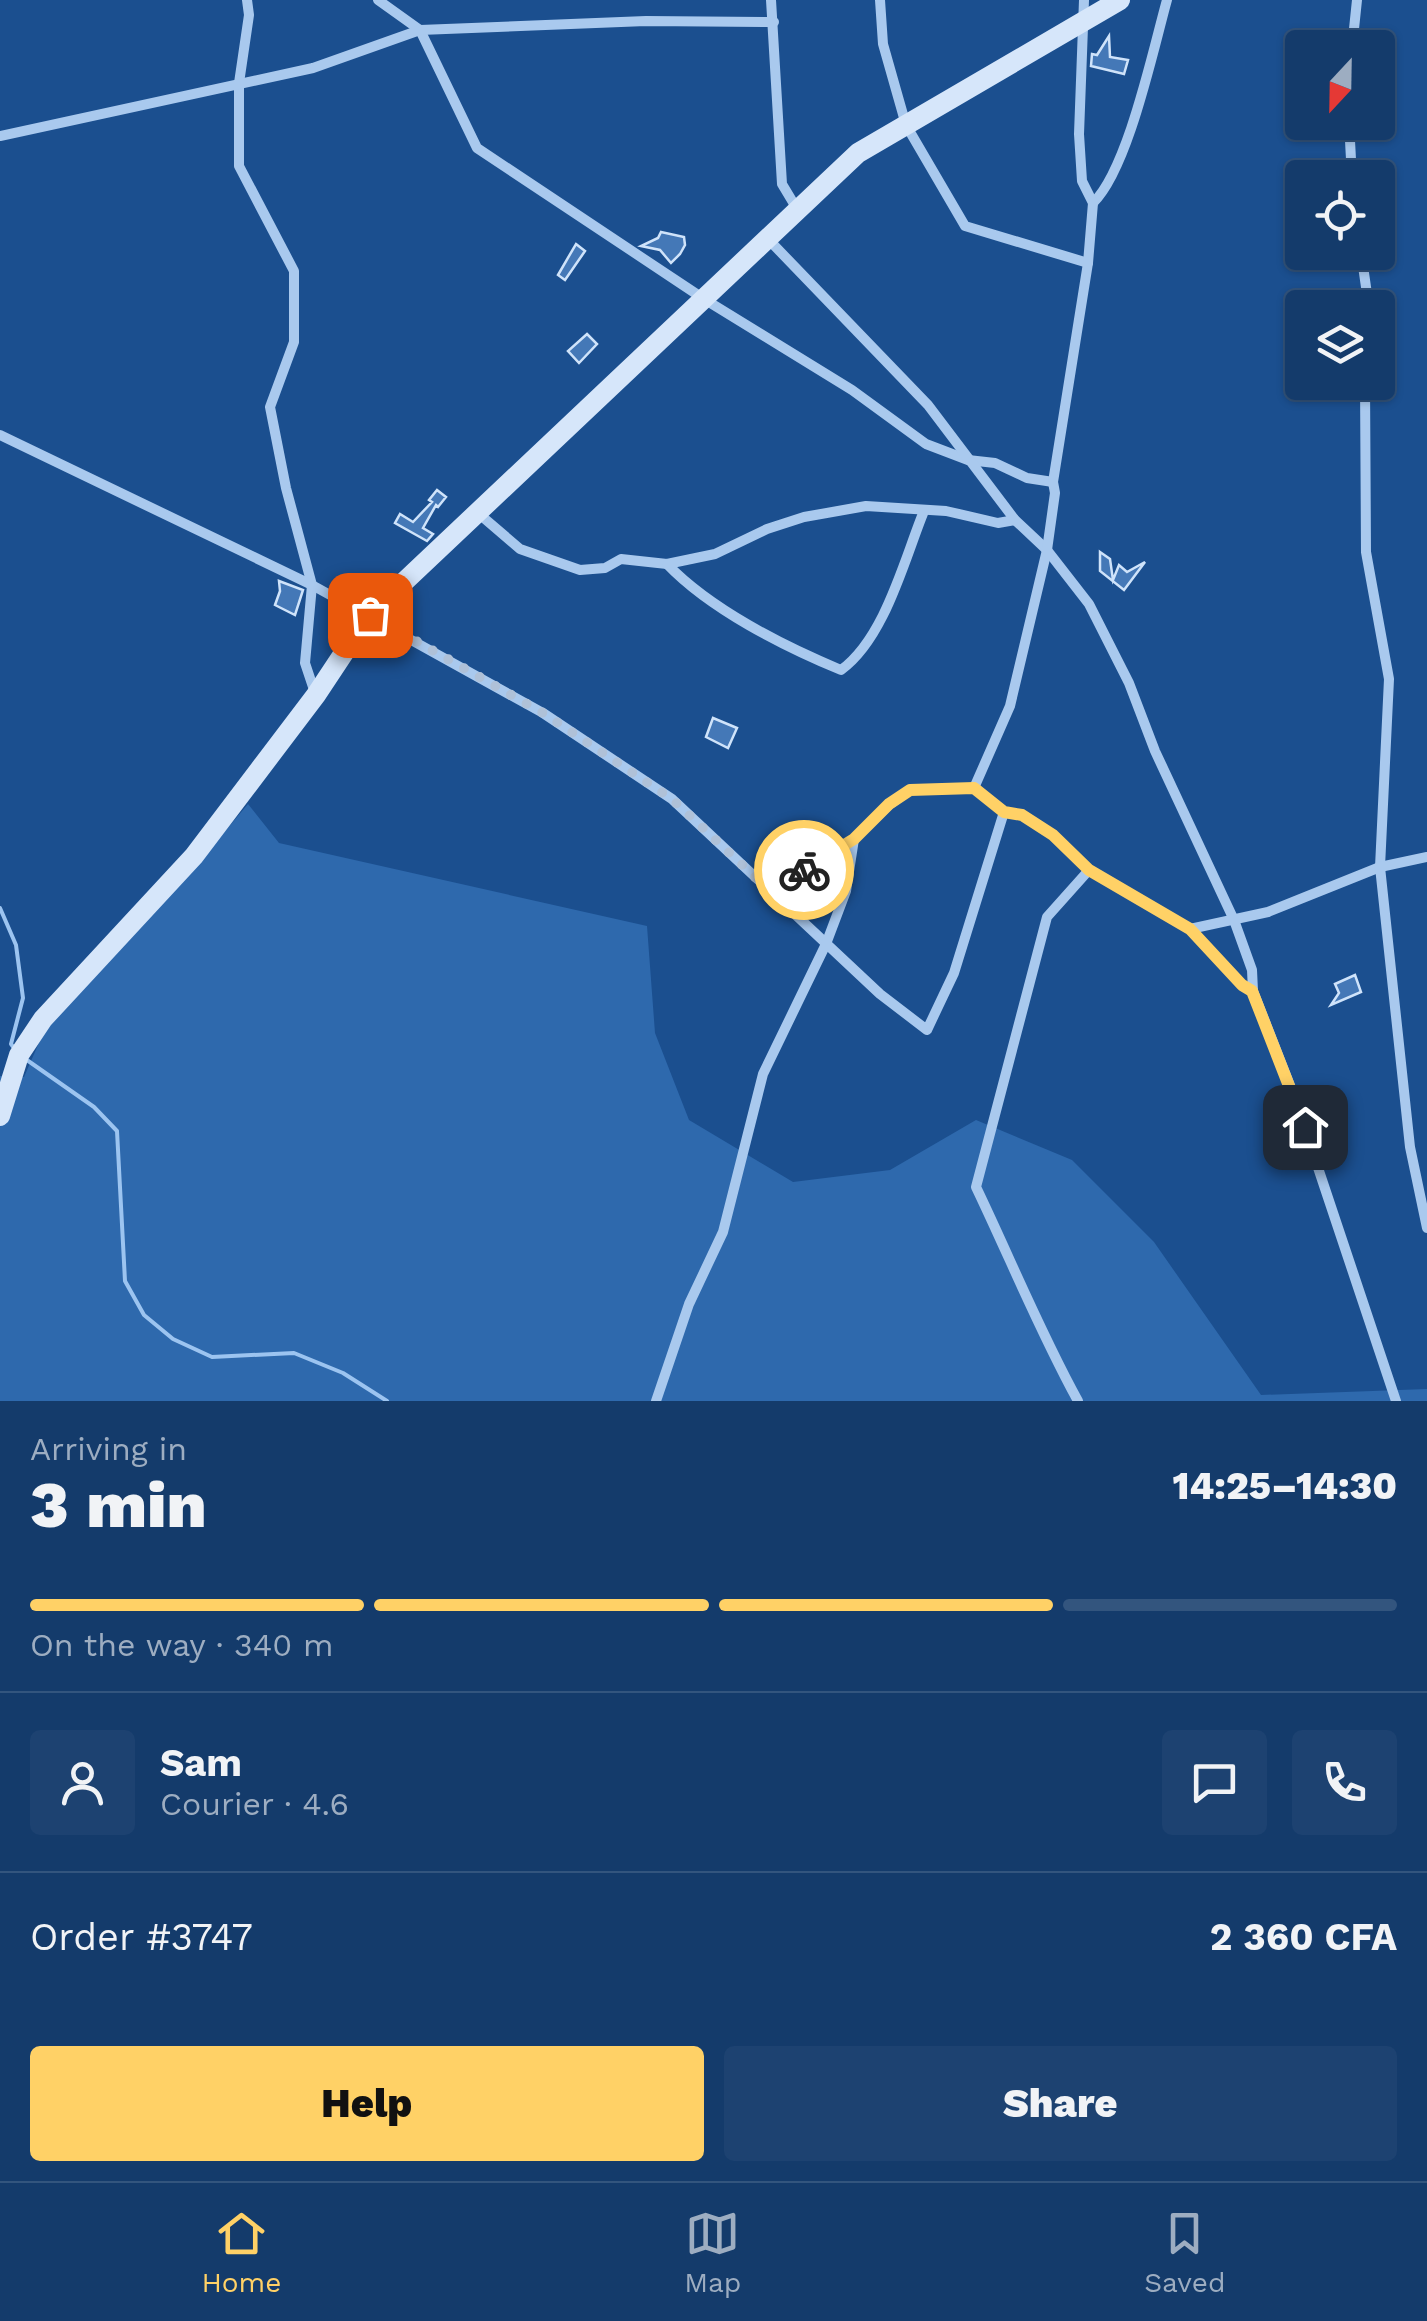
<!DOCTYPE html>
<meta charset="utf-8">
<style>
body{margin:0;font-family:"Work Sans",sans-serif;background:#1d4271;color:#f1f3f6;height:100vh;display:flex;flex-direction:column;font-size:38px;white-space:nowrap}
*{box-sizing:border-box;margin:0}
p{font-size:32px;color:#9dadc1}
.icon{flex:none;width:55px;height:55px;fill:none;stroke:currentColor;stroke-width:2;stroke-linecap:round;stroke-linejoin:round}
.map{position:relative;height:1401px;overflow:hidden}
.drawer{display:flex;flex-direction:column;background:#143b6b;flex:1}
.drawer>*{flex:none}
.needle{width:65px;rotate:202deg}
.buttons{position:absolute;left:1285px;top:30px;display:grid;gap:20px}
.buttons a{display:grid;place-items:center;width:110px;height:110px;border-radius:10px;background:#143b6b;box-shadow:0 2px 8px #0004,0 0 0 2px #33557e;font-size:50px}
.pin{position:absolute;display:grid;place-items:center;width:85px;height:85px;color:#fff;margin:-42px;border-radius:20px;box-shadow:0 5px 15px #0006}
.courier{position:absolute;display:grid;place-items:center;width:100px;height:100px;margin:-50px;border:8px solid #ffd166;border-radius:50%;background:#fff;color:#222;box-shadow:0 2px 12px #0007}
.summary em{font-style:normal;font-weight:800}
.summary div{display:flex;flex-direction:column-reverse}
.summary{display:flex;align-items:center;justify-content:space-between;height:170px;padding:0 30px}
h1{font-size:65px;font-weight:800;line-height:75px}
.bar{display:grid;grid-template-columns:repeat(4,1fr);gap:15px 10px;align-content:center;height:120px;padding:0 30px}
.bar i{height:12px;border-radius:8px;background:#33557e}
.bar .on{background:#ffd166}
.bar p{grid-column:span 4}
.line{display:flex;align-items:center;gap:25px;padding:0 30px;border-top:2px solid #33557e}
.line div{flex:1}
.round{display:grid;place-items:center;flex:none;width:105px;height:105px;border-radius:10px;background:#1d4271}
.cta{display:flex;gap:20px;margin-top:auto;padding:20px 30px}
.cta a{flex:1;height:115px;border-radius:10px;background:#ffd166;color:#111;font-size:40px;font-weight:800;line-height:115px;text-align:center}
.cta a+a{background:#1d4271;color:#f1f3f6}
.dock{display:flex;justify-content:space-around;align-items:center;height:140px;border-top:2px solid #33557e;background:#143b6b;font-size:28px;color:#9dadc1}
.dock a{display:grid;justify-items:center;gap:5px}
.dock .on{color:#ffd166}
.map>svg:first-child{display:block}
.grass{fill:#2e69ad}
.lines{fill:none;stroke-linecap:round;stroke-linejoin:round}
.stream{stroke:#9cc4f0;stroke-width:4}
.building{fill:#4478b7;stroke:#cfe3fa;stroke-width:2.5}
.street{stroke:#a9c9ee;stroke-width:10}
.secondary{stroke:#d6e6fa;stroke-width:20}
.done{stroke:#afc1d8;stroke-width:10;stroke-dasharray:0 18}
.route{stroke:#ffd166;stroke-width:12}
</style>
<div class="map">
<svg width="1427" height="1401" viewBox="0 0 1427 1401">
<rect width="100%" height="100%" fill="#1b4f8f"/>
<!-- grass -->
<polygon class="grass" points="248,804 279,843 647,926 655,1033 689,1120 793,1182 890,1170 976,1120 1072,1160 1154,1242 1261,1395 1427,1389 1427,1401 0,1401 0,1076 24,1077 45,1029 199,862"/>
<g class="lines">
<!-- stream -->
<g class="stream">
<polyline points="0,908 16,945 23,998 11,1044 14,1048"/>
<polyline points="24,1058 94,1107 117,1131 125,1281 144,1315 173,1339 212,1357 294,1353 343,1373 387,1401"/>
</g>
</g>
<!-- building -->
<g class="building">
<polygon points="1109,36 1110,57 1128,60 1124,74 1091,66 1092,54 1097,55"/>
<polygon points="661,232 684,237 685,245 680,254 671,263 660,250 641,246 658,238"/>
<polygon points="576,244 585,251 565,280 558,275"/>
<polygon points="587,334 597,344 579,363 568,351"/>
<polygon points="437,490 446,497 438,507 436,505 423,528 433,534 427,541 395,523 400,514 413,522 432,502 429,500"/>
<polygon points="1100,552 1110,559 1113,580 1119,565 1127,572 1145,562 1124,590 1100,571"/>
<polygon points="279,581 303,590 295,615 275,605 280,591"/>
<polygon points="713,718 737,728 728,748 706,737"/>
<polygon points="1355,975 1361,992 1331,1005 1339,993 1335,984"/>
</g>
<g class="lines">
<!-- street -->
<g class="street">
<polyline points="247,0 249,15 239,83 239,166 294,271 294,342 270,407 286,488 312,585 305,663 315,693"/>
<polyline points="378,0 420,30 477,148 704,299 852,390 926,444 968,460 995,463 1027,478 1053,482"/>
<polyline points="771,0 782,184 797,209"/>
<polyline points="880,0 883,44 906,125 965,226 1088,263"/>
<polyline points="1352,48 1357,0"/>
<polyline points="1349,122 1352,178"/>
<polyline points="0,136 313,68 420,30 646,21 774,22"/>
<path d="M1093 203C1128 169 1153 50 1167 0"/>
<polyline points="768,239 928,405 1015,520 1047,550 1089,604 1129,683 1155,751 1234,920 1252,970 1253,991 1293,1093 1396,1401"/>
<polyline points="1361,252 1369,308"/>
<polyline points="1365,382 1366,552 1389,679 1380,867 1410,1147 1427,1228"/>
<polyline points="0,435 312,585 543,713 672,799 880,994 927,1030 954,973 1004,812"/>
<polyline points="478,513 520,549 580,570 605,568 621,559 667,564 715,554 767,529 804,517 866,506 946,511 998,523 1015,520"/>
<path d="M667 564C710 609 783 646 841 670 885 638 904 560 924 511"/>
<polyline points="974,788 1010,706 1047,550 1055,493 1053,482 1088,263 1093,203 1082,181 1079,134 1084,0"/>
<polyline points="769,891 854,839 889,805 910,790 974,788 1004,812 1022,815 1053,835 1089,870 1190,929 1242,985 1253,991"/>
<polyline points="1190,929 1268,912 1380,867 1427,857"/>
<polyline points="656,1401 689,1304 723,1232 763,1074 826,944 846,891 854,839"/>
<path d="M1078 1401C1040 1332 1010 1258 976 1187L1047 917 1089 870"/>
</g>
<!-- secondary -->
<polyline class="secondary" points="0,1116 19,1055 43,1019 194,856 316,695 369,615 858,153 1120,0"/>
</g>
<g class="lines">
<!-- done -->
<polyline class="done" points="370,615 543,713 672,799 770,891 804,870"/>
<!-- route -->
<polyline class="route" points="804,870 854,839 889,804 910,790 974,788 1004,812 1022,815 1053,835 1089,870 1190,929 1242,985 1252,991 1305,1127"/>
</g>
</svg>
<div class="buttons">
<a><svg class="needle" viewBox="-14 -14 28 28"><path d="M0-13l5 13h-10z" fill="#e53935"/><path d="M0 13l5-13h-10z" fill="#9dadc1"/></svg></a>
<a><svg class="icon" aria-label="locate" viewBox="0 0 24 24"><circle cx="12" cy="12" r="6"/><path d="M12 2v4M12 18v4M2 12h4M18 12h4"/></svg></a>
<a><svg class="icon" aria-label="layers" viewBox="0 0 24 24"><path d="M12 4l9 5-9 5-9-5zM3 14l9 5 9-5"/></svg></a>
</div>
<div class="pin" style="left:370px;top:615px;background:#ea580c"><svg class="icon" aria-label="bag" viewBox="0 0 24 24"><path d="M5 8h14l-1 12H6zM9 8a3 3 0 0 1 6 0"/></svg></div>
<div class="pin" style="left:1305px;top:1127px;background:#1f2937"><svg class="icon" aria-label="home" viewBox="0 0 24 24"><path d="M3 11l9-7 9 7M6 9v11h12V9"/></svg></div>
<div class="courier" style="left:804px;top:870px"><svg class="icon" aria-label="bike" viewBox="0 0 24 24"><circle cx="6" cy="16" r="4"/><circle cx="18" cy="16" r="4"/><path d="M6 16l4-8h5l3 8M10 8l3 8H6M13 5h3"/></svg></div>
</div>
<section class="drawer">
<div class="summary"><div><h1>3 min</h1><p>Arriving in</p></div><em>14:25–14:30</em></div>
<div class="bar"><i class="on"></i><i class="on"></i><i class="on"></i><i></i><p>On the way · 340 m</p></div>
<div class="line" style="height:180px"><a class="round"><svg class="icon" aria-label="person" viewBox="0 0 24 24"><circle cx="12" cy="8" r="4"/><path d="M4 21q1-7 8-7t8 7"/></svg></a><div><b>Sam</b><p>Courier · 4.6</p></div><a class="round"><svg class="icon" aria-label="chat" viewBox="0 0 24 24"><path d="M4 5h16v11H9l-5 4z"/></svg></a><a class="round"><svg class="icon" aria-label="phone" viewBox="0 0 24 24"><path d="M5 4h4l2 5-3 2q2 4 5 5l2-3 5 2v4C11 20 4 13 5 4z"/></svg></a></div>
<div class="line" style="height:130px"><div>Order #3747</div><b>2 360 CFA</b></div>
<div class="cta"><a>Help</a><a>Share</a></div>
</section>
<nav class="dock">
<a class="on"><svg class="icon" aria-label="home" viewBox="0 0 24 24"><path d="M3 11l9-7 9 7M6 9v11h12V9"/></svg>Home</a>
<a><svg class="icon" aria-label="map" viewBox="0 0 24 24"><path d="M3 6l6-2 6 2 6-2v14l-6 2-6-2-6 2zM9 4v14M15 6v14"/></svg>Map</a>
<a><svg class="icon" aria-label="saved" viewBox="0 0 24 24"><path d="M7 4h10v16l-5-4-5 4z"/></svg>Saved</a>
</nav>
